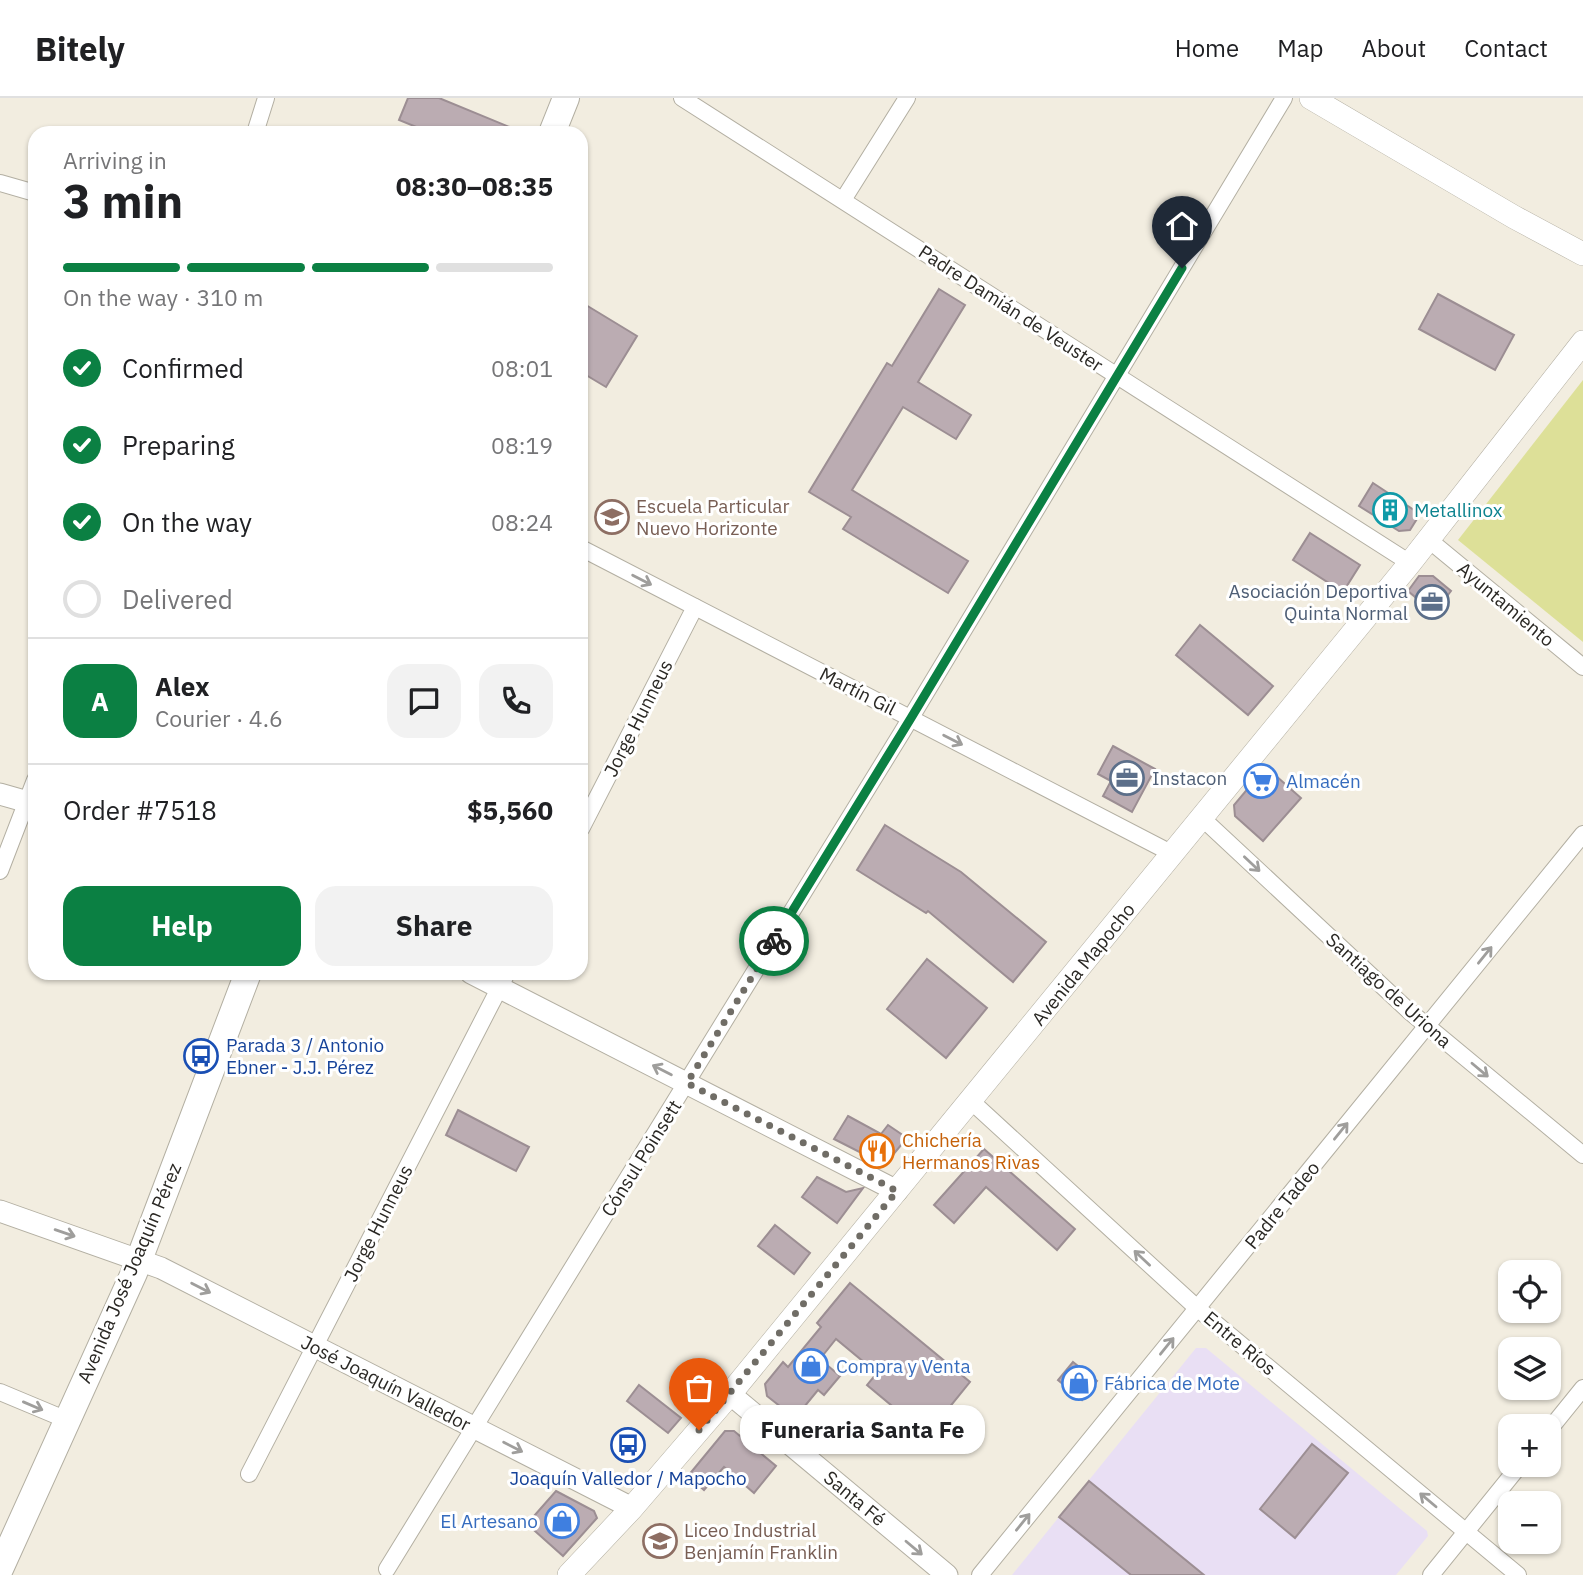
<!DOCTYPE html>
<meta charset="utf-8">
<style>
body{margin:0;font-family:"IBM Plex Sans",sans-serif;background:#f2f2f2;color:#202124;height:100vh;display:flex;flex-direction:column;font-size:26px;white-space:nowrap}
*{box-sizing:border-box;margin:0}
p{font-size:23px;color:#757577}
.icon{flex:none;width:38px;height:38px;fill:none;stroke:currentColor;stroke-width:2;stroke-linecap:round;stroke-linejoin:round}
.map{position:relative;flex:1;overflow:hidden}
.panel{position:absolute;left:28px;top:28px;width:560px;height:854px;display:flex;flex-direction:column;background:#fff;border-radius:21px;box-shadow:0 2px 5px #0004}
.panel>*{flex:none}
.controls{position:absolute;left:1498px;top:1162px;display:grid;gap:14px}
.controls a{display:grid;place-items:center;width:63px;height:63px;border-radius:14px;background:#fff;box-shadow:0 2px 5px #0004;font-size:35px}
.pin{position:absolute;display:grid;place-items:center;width:60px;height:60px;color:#fff;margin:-72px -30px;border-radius:50% 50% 50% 0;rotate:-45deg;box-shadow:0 0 7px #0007}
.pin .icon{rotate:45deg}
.courier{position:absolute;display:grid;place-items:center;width:70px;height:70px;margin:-35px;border:5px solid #0b8043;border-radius:50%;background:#fff;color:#222;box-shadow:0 2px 9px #0007}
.bubble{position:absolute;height:49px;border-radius:21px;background:#fff;box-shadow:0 2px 5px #0004;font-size:23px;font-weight:700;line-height:49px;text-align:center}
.summary em{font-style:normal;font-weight:700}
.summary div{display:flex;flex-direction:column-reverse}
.summary{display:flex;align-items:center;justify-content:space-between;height:119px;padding:0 35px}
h1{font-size:46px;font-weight:700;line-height:52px}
.bar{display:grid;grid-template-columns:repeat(4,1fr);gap:10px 7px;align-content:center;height:84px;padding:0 35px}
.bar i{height:9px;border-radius:5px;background:#e0e0e0}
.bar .selected{background:#0b8043}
.bar p{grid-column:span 4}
.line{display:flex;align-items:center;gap:18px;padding:0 35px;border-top:2px solid #e0e0e0}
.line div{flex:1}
.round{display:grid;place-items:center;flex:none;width:74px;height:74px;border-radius:21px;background:#f2f2f2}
ol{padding:0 35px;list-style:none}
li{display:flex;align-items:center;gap:21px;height:77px}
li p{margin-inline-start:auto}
li .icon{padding:7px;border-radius:50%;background:#0b8043;color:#fff;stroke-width:4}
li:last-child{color:#757577}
li i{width:38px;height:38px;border:4px solid #e0e0e0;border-radius:50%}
.primary-button{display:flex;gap:14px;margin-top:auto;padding:14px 35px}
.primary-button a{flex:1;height:80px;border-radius:21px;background:#0b8043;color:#fff;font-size:28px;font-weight:700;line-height:80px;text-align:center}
.primary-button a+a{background:#f2f2f2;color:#202124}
header{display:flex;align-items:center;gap:42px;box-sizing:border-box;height:98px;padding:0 35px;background:#fff;border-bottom:2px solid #e0e0e0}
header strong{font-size:33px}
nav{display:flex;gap:38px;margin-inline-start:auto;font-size:24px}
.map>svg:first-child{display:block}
.commercial{fill:#e9dff4}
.green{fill:#dde098}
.building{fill:#bbacb2;stroke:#9c8e93;stroke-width:2}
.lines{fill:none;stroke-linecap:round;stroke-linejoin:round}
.minor-casing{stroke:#b3afa2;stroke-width:18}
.tertiary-casing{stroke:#b3afa2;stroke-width:23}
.secondary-casing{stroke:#b3afa2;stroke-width:24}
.primary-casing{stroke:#b3afa2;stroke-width:28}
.minor{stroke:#fff;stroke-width:16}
.tertiary{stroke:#fff;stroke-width:21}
.secondary{stroke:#fff;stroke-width:23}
.primary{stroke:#fff;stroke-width:26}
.oneway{stroke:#9f9e9c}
.done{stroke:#706d66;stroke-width:7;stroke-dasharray:0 12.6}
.route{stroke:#0b8043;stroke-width:9}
.labels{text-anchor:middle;stroke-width:6;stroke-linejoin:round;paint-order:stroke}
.street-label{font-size:19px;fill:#2a2824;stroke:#fff}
.education-label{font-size:19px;fill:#785e54;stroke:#fff;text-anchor:start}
.culture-label{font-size:19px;fill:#0d838f;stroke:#fff;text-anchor:start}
.service-label{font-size:19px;fill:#4e5e75;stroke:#fff;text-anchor:end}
.shop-label{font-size:19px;fill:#366cbe;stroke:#fff;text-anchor:start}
.transit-label{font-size:19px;fill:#164399;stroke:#fff;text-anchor:start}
.food-label{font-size:19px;fill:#c56008;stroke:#fff;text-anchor:start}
</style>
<header>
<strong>Bitely</strong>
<nav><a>Home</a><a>Map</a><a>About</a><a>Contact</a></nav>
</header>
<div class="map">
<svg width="1583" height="1477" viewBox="0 0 1583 1477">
<rect width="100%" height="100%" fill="#f2ede0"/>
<!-- commercial -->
<polygon class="commercial" points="1196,1250 1206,1250 1427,1433 1428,1438 1396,1477 1012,1477"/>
<!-- green -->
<polygon class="green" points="1583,282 1583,544 1458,442"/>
<!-- building -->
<g class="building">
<polygon points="408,0 439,0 524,35 431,35 399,22"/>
<polygon points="939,191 965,207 918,284 971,317 956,341 903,309 852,392 968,463 948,495 843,431 851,419 809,394 887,265 892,268"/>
<polygon points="1438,196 1514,237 1495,272 1419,231"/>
<polygon points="581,204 637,238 606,289 581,274"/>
<polygon points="1373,385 1420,416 1410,432 1399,433 1359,408"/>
<polygon points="1310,435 1360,467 1343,494 1293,462"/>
<polygon points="1419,478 1433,478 1451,493 1434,515 1408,493"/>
<polygon points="1200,527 1273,588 1248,617 1176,557"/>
<polygon points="1113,648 1155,671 1132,714 1103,698 1111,683 1098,676"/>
<polygon points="1266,669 1301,700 1263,743 1235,718 1234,707"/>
<polygon points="885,727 961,774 1046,844 1013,884 928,813 926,815 857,772"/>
<polygon points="927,861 987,910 946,960 887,911"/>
<polygon points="458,1012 529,1049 516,1073 446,1037"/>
<polygon points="848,1018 881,1036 888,1027 907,1040 887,1064 881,1065 834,1041"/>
<polygon points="984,1051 1075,1131 1057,1152 986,1089 954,1125 934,1107"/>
<polygon points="817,1079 846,1094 863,1090 837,1125 802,1099"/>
<polygon points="775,1127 810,1155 794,1176 758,1148"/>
<polygon points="850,1185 970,1284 927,1337 867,1287 877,1275 836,1241 820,1261 840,1278 824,1297 818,1292 795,1320 767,1298 765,1286 783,1264 788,1269 821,1229 817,1225"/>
<polygon points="1073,1264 1097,1283 1082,1302 1058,1282"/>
<polygon points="639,1287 681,1320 668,1335 627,1303"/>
<polygon points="725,1333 734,1333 776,1368 754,1395 724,1369 704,1392 688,1378"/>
<polygon points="1312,1346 1348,1375 1295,1440 1260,1411"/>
<polygon points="1089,1383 1204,1477 1131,1477 1059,1419"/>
<polygon points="556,1393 594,1413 597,1420 563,1458 527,1426"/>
</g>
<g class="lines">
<!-- minor casing -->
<g class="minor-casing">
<g id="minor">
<polyline points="682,0 1410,465"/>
<polyline points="255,35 266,0"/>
<polyline points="0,85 35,95"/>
<polyline points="843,102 907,0"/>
<polyline points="1429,442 1583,569"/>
<polyline points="581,450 1173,756"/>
<polyline points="1202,720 1409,913 1583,1057"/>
<polyline points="581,731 695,509"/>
<polyline points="0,773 35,682"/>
<polyline points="971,1003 1197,1210 1518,1477"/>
<polyline points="0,1294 67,1322"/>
<polyline points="1549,1332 1583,1290"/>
<polyline points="249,1376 507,875"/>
<polyline points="387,1471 901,636 1284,0"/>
<polyline points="980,1477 1583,736"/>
<polyline points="1431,1477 1520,1367"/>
</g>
</g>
<!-- tertiary casing -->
<g class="tertiary-casing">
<g id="tertiary">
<polyline points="0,696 35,706"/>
<polyline points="471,875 897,1093"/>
<polyline points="0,1113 161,1170 632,1410"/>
<polyline points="730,1296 947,1477"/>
</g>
</g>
<!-- secondary casing -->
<g class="secondary-casing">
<g id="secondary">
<polyline points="1311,0 1514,119 1583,156"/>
<polyline points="569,1477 632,1410 730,1296 1410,465 1583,244"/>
</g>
</g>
<!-- primary casing -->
<g class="primary-casing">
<g id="primary">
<polyline points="552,35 566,0"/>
<polyline points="0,1471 134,1175 248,875"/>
</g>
</g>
<!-- minor -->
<use href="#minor" class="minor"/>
<!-- tertiary -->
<use href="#tertiary" class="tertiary"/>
<!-- secondary -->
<use href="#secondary" class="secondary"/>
<!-- primary -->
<use href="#primary" class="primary"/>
</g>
<!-- one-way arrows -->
<defs><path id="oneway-shaft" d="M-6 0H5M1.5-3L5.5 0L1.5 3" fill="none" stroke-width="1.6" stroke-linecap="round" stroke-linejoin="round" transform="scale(1.75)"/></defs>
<g class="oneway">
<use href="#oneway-shaft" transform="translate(642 482) rotate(27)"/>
<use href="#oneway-shaft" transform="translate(953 642) rotate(27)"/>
<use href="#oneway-shaft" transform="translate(1252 766) rotate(43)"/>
<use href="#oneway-shaft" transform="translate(1485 857) rotate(-51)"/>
<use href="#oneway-shaft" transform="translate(662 972) rotate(-153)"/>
<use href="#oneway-shaft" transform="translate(1480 972) rotate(40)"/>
<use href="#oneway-shaft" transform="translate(1341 1033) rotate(-51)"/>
<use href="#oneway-shaft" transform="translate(65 1135) rotate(19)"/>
<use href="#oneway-shaft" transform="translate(1142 1160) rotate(-137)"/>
<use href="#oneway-shaft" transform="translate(201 1190) rotate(27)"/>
<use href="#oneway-shaft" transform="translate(1167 1248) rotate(-51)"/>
<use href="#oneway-shaft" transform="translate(33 1308) rotate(23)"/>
<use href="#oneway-shaft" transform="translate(513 1349) rotate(27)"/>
<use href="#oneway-shaft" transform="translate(1428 1402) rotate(-140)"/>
<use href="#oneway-shaft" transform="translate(1023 1424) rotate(-51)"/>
<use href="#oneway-shaft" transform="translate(914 1450) rotate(40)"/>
</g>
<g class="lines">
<!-- done -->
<polyline class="done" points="699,1332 897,1093 687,985 774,843"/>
<!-- route -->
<polyline class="route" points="774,843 911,620 1182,170"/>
</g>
<!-- icons -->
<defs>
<g id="building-ring" transform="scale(1.75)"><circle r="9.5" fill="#fff" stroke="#0f9aa8" stroke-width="1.5"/><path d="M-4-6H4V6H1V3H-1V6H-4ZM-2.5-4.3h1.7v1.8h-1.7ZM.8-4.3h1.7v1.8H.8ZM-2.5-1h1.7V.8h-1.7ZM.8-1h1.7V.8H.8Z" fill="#0f9aa8"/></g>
<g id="school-ring" transform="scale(1.75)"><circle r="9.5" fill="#fff" stroke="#8d6e63" stroke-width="1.5"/><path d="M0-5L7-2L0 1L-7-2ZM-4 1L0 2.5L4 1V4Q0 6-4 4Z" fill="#8d6e63"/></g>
<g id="office-ring" transform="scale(1.75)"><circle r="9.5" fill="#fff" stroke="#5c6f8a" stroke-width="1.5"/><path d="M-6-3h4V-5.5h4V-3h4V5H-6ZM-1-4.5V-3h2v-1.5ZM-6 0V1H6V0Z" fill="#5c6f8a"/></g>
<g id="supermarket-ring" transform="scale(1.75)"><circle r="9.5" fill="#fff" stroke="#3f7fe0" stroke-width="1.5"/><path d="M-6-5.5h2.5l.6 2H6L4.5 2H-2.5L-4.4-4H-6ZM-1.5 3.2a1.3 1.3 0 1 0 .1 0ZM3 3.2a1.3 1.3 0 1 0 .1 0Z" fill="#3f7fe0"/></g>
<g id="bus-ring" transform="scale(1.75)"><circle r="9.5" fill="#fff" stroke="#1a4fb4" stroke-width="1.5"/><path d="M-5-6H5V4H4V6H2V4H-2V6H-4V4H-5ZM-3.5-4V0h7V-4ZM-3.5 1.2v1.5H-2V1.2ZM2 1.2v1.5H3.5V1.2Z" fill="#1a4fb4"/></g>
<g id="restaurant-ring" transform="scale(1.75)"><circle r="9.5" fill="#fff" stroke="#e8710a" stroke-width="1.5"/><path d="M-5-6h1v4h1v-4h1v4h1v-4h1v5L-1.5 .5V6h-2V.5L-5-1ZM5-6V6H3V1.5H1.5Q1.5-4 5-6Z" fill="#e8710a"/></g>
<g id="shop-ring" transform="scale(1.75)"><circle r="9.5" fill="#fff" stroke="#3f7fe0" stroke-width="1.5"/><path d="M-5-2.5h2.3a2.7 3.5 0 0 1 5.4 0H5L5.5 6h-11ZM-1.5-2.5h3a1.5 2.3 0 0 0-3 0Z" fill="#3f7fe0"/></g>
</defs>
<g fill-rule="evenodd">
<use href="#building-ring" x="1390" y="412"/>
<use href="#school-ring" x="612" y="419"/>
<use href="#office-ring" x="1432" y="504"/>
<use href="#office-ring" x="1127" y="680"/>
<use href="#supermarket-ring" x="1261" y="683"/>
<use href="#bus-ring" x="201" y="958"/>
<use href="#restaurant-ring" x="877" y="1053"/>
<use href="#shop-ring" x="811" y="1268"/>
<use href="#shop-ring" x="1079" y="1285"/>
<use href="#bus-ring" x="628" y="1347"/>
<use href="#shop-ring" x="562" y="1423"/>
<use href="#school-ring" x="660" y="1443"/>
</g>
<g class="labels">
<!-- street labels -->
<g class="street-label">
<text transform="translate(1011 210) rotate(33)" y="7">Padre Damián de Veuster</text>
<text transform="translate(1506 506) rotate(40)" y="7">Ayuntamiento</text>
<text transform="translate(858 593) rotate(27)" y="7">Martín Gil</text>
<text transform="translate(638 620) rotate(-63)" y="7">Jorge Hunneus</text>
<text transform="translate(1083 866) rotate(-51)" y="7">Avenida Mapocho</text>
<text transform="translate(1389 892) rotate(42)" y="7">Santiago de Uriona</text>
<text transform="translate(641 1060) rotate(-58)" y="7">Cónsul Poinsett</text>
<text transform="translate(1282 1107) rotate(-51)" y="7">Padre Tadeo</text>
<text transform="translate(378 1125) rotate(-63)" y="7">Jorge Hunneus</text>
<text transform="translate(129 1175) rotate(-67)" y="7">Avenida José Joaquín Pérez</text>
<text transform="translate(1240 1245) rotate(40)" y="7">Entre Ríos</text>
<text transform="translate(386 1285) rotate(27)" y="7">José Joaquín Valledor</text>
<text transform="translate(855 1400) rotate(40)" y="7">Santa Fé</text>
</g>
<!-- education labels -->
<g class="education-label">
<text x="636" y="415">Escuela Particular<tspan x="636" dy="22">Nuevo Horizonte</tspan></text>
<text x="684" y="1439">Liceo Industrial<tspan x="684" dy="22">Benjamín Franklin</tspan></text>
</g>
<!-- culture labels -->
<g class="culture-label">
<text x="1414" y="419">Metallinox</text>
</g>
<!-- service labels -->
<g class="service-label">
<text x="1408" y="500">Asociación Deportiva<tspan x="1408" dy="22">Quinta Normal</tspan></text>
<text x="1152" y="687" text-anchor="start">Instacon</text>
</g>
<!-- shop labels -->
<g class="shop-label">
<text x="1286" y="690">Almacén</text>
<text x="836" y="1275">Compra y Venta</text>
<text x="1104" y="1292">Fábrica de Mote</text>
<text x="538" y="1430" text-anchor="end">El Artesano</text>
</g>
<!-- transit labels -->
<g class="transit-label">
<text x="226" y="954">Parada 3 / Antonio<tspan x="226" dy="22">Ebner - J.J. Pérez</tspan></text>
<text x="628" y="1387" text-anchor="middle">Joaquín Valledor / Mapocho</text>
</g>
<!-- food labels -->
<g class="food-label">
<text x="902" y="1049">Chichería<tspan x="902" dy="22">Hermanos Rivas</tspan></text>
</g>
</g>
</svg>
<div class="controls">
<a><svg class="icon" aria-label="locate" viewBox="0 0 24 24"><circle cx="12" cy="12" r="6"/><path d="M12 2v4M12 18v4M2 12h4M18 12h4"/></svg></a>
<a><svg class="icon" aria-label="layers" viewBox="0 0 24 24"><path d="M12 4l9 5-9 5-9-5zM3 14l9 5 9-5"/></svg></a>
<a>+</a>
<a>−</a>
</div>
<div class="pin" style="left:699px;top:1332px;background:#ea580c"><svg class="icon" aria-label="bag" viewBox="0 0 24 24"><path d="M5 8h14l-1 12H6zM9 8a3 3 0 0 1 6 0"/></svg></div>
<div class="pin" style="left:1182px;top:170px;background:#1f2937"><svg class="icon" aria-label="home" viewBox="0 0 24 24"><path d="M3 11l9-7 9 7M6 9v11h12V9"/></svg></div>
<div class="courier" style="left:774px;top:843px"><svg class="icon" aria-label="bike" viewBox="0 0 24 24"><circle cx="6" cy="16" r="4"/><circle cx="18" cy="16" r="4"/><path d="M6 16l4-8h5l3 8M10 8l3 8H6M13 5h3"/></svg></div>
<div class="bubble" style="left:740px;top:1307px;width:245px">Funeraria Santa Fe</div>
<section class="panel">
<div class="summary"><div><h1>3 min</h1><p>Arriving in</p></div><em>08:30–08:35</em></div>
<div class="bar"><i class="selected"></i><i class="selected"></i><i class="selected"></i><i></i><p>On the way · 310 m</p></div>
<ol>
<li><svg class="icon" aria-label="check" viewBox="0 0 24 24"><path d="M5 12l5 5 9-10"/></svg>Confirmed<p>08:01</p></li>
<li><svg class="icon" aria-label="check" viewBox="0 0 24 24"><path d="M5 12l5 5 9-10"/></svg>Preparing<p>08:19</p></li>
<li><svg class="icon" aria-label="check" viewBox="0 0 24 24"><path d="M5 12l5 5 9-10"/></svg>On the way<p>08:24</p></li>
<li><i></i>Delivered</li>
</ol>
<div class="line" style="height:126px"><b class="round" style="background:#0b8043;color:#fff">A</b><div><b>Alex</b><p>Courier · 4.6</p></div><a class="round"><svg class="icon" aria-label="chat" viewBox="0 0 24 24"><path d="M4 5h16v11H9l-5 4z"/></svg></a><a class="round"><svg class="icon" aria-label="phone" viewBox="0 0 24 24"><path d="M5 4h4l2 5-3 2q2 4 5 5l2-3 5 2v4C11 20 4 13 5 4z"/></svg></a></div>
<div class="line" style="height:91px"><div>Order #7518</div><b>$5,560</b></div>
<div class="primary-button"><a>Help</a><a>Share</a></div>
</section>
</div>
